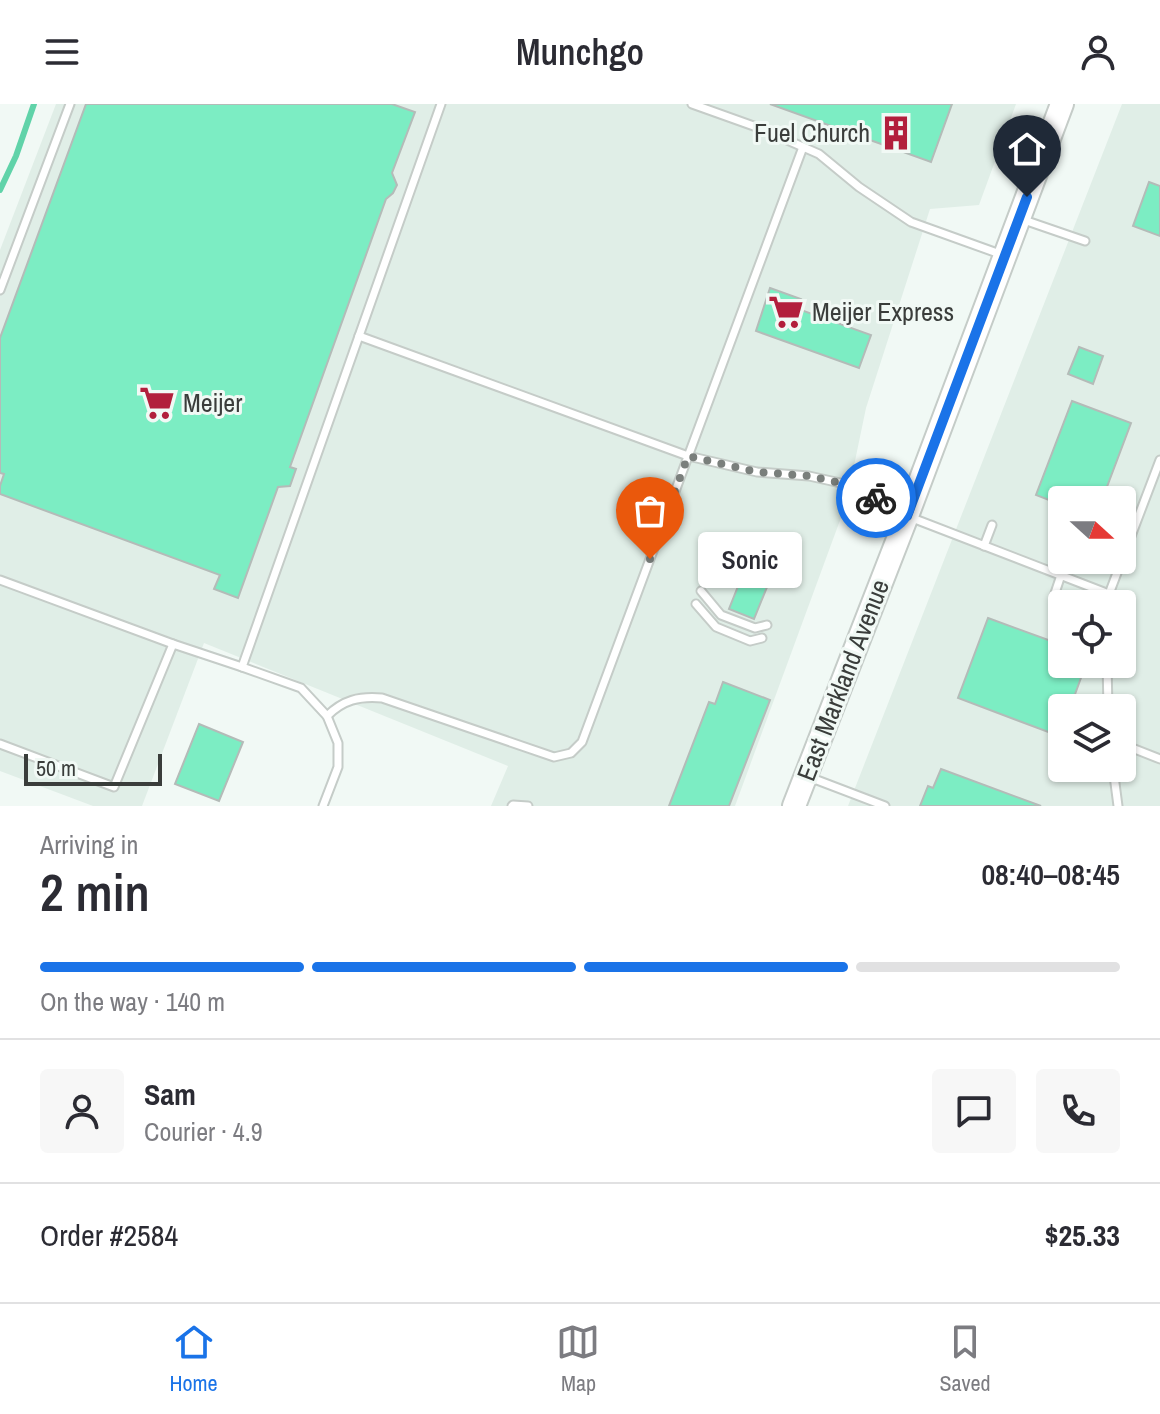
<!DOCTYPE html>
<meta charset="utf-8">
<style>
body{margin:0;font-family:"Archivo Narrow",sans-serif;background:#f7f7f7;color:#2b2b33;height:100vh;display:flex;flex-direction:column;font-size:30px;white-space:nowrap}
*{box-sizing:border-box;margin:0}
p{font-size:26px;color:#7c7c81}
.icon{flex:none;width:44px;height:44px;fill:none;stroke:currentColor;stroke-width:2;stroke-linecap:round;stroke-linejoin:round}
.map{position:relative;height:702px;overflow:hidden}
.sheet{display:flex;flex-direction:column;background:#fff;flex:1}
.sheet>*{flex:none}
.needle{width:52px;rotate:111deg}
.buttons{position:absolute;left:1048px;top:382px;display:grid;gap:16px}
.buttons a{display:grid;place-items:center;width:88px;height:88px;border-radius:8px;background:#fff;box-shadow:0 2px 6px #0004;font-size:40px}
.scale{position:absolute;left:24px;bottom:20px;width:138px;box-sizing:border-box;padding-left:8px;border:4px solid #3a3d3b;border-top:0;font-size:22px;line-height:28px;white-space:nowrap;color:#3a3d3b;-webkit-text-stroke:6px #f1f9f5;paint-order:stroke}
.pin{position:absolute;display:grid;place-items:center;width:68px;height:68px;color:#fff;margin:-82px -34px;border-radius:50% 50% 50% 0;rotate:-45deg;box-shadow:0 0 8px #0007}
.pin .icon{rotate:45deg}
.courier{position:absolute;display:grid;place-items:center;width:80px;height:80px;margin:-40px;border:6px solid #1a73e8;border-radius:50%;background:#fff;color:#222;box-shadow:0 2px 10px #0007}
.bubble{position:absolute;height:56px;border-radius:8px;background:#fff;box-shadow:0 2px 6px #0004;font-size:26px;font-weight:600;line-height:56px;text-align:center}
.summary em{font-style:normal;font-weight:600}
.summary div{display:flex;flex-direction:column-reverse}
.summary{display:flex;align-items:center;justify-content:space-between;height:136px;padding:0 40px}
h1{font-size:52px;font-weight:600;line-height:60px}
.bar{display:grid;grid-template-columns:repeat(4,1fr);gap:12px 8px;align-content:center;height:96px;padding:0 40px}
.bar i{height:10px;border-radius:6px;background:#e1e1e2}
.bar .active{background:#1a73e8}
.bar p{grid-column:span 4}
.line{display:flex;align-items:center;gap:20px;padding:0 40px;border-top:2px solid #e1e1e2}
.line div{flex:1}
.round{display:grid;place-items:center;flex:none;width:84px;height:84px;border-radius:8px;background:#f7f7f7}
header{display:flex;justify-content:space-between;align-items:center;height:104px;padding:0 40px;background:#fff;font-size:36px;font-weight:600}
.tabs{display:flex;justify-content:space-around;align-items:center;height:112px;border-top:2px solid #e1e1e2;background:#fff;font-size:22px;color:#7c7c81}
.tabs a{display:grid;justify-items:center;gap:4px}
.tabs .active{color:#1a73e8}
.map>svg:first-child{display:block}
.built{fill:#e0eee7;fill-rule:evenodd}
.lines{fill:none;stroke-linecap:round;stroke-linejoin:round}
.stream{stroke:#60d3a9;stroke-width:6}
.building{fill:#7cedc3;stroke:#b4bbb8;stroke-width:2}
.service-casing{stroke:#c5ccc8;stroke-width:11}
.primary-casing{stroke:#c5ccc8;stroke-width:26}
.service{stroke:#fff;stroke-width:7}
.primary{stroke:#fff;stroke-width:22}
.done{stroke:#7a7f7c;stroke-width:8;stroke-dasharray:0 14.4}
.route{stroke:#1a73e8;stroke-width:10}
.labels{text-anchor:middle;stroke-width:6;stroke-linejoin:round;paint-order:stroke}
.poi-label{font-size:26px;fill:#3a3d3b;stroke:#f1f9f5;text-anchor:start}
.street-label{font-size:26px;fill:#3a3d3b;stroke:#f1f9f5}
</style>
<header><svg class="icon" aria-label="menu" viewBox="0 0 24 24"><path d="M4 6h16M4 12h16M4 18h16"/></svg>Munchgo<svg class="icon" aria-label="person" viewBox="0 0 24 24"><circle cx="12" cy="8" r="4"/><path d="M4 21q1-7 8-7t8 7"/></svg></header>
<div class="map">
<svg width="1160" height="702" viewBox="0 0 1160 702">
<rect width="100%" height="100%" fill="#f1f9f5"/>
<!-- built -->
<g class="built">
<polygon points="56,0 1016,0 979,101 930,105 866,304 846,400 735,702 491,702 508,662 204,539 142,702 93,702 0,667 0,146"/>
<path d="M1122 0H1160V702H848ZM1062 396H1122V456H1062ZM1062 500H1122V560H1062ZM1062 604H1122V664H1062Z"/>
</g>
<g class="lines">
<!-- stream -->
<polyline class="stream" points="0,86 16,52 34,0"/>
</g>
<!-- building -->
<g class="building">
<polygon points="86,0 392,0 415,8 392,69 397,81 393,89 386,95 290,363 296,365 290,382 278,383 238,494 214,485 220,471 0,390 0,382 4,370 0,369 0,234"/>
<polygon points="770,0 952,0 931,58"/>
<polygon points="1149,78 1160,82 1160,132 1133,122"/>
<polygon points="770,184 801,195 798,205 871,231 859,264 756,227"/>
<polygon points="1079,243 1103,252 1093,280 1068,270"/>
<polygon points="1072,297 1131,319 1102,396 1062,396 1062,401 1036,391"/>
<polygon points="756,437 784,449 779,463 776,461 754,515 729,505"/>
<polygon points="988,514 1062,541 1062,560 1086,560 1070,604 1062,604 1062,625 1059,632 958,594"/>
<polygon points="723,578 770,596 729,702 669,702 709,598 715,600"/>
<polygon points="199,620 243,638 219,697 175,680"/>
<polygon points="941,665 1041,702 920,702 928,682 933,684"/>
</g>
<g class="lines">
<!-- service casing -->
<g class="service-casing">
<g id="service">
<polyline points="692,0 762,25 819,50 859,83 911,118 1000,150"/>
<polyline points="1021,115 1085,137"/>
<polyline points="0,186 70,0"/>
<polyline points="359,232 688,352 757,368 809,372 854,382 907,412 1109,490"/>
<polyline points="984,442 992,421"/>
<polyline points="0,476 173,540"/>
<polyline points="701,487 721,511 755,524 767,521"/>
<polyline points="1054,492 1061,471"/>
<polyline points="696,500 716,523 750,537 762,534"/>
<polyline points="1108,500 1109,490 1160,356"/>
<polyline points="1107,560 1108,604"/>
<path d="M327 612C343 596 359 592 382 594L554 653 571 649 582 638 803 43"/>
<polyline points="0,640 114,683 173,540 242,563"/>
<polyline points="1122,640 1160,655"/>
<polyline points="1113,664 1118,702"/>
<polyline points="809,673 885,702"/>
<polyline points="323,702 338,663 338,639 327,612 301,584 242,563 441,0"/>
<polyline points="512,702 513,701 528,702"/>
</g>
</g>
<!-- primary casing -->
<g class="primary-casing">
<polyline id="primary" points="794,702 907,412 1062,0"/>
</g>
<!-- service -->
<use href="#service" class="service"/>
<!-- primary -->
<use href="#primary" class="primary"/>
</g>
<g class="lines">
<!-- done -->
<polyline class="done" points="650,455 688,352 757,368 809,372 854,382 876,394"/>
<!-- route -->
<polyline class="route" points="876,394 907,412 1027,93"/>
</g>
<!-- icons -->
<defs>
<g id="building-bare" transform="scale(2.76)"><path d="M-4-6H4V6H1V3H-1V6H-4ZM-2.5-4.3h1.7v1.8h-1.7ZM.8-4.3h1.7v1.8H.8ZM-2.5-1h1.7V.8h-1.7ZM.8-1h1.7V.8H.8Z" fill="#b21f3c" stroke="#f1f9f5" stroke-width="2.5" paint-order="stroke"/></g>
<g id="supermarket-bare" transform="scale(2.76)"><path d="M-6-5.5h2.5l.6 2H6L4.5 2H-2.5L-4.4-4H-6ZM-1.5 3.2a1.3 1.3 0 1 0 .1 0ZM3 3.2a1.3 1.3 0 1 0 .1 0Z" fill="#b21f3c" stroke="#f1f9f5" stroke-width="2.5" paint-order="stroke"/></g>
</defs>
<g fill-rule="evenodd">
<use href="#building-bare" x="896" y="29"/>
<use href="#supermarket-bare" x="786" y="208"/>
<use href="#supermarket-bare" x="157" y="299"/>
</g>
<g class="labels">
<!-- poi labels -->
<g class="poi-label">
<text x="870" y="38" text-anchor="end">Fuel Church</text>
<text x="812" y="217">Meijer Express</text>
<text x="183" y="308">Meijer</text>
</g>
<!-- street labels -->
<g class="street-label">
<text transform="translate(843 576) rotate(-69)" y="9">East Markland Avenue</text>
</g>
</g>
</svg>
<div class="buttons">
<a><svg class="needle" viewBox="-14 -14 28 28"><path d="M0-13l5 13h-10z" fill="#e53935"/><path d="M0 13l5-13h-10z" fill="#7c7c81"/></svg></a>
<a><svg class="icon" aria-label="locate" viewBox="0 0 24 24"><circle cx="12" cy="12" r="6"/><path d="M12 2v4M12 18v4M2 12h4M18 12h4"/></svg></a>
<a><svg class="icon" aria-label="layers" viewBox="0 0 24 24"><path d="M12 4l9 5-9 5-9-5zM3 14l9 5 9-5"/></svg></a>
</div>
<div class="scale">50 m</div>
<div class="pin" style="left:650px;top:455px;background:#ea580c"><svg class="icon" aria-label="bag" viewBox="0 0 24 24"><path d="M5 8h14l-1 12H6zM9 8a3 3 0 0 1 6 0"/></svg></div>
<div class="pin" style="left:1027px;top:93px;background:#1f2937"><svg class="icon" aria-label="home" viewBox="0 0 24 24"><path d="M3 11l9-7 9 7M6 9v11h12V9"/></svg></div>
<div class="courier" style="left:876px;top:394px"><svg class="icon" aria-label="bike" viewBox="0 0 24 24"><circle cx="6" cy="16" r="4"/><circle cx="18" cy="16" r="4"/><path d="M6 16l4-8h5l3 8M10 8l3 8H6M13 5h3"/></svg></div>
<div class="bubble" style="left:698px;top:428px;width:104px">Sonic</div>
</div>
<section class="sheet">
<div class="summary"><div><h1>2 min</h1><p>Arriving in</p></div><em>08:40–08:45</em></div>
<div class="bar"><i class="active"></i><i class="active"></i><i class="active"></i><i></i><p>On the way · 140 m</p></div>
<div class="line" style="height:144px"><a class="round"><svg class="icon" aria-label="person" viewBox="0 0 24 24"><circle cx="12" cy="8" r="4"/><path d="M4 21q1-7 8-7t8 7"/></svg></a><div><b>Sam</b><p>Courier · 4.9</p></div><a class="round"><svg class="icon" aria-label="chat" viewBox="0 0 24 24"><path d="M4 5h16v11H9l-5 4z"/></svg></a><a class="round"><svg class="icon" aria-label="phone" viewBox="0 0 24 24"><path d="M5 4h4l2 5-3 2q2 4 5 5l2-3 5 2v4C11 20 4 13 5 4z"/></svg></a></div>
<div class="line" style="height:104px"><div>Order #2584</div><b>$25.33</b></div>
</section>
<nav class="tabs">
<a class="active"><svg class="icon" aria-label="home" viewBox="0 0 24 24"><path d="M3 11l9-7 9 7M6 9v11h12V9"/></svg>Home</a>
<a><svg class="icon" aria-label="map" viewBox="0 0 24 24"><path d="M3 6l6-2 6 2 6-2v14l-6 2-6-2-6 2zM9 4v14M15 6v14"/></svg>Map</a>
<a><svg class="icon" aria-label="saved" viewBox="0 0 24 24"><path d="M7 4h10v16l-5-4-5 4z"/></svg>Saved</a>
</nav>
